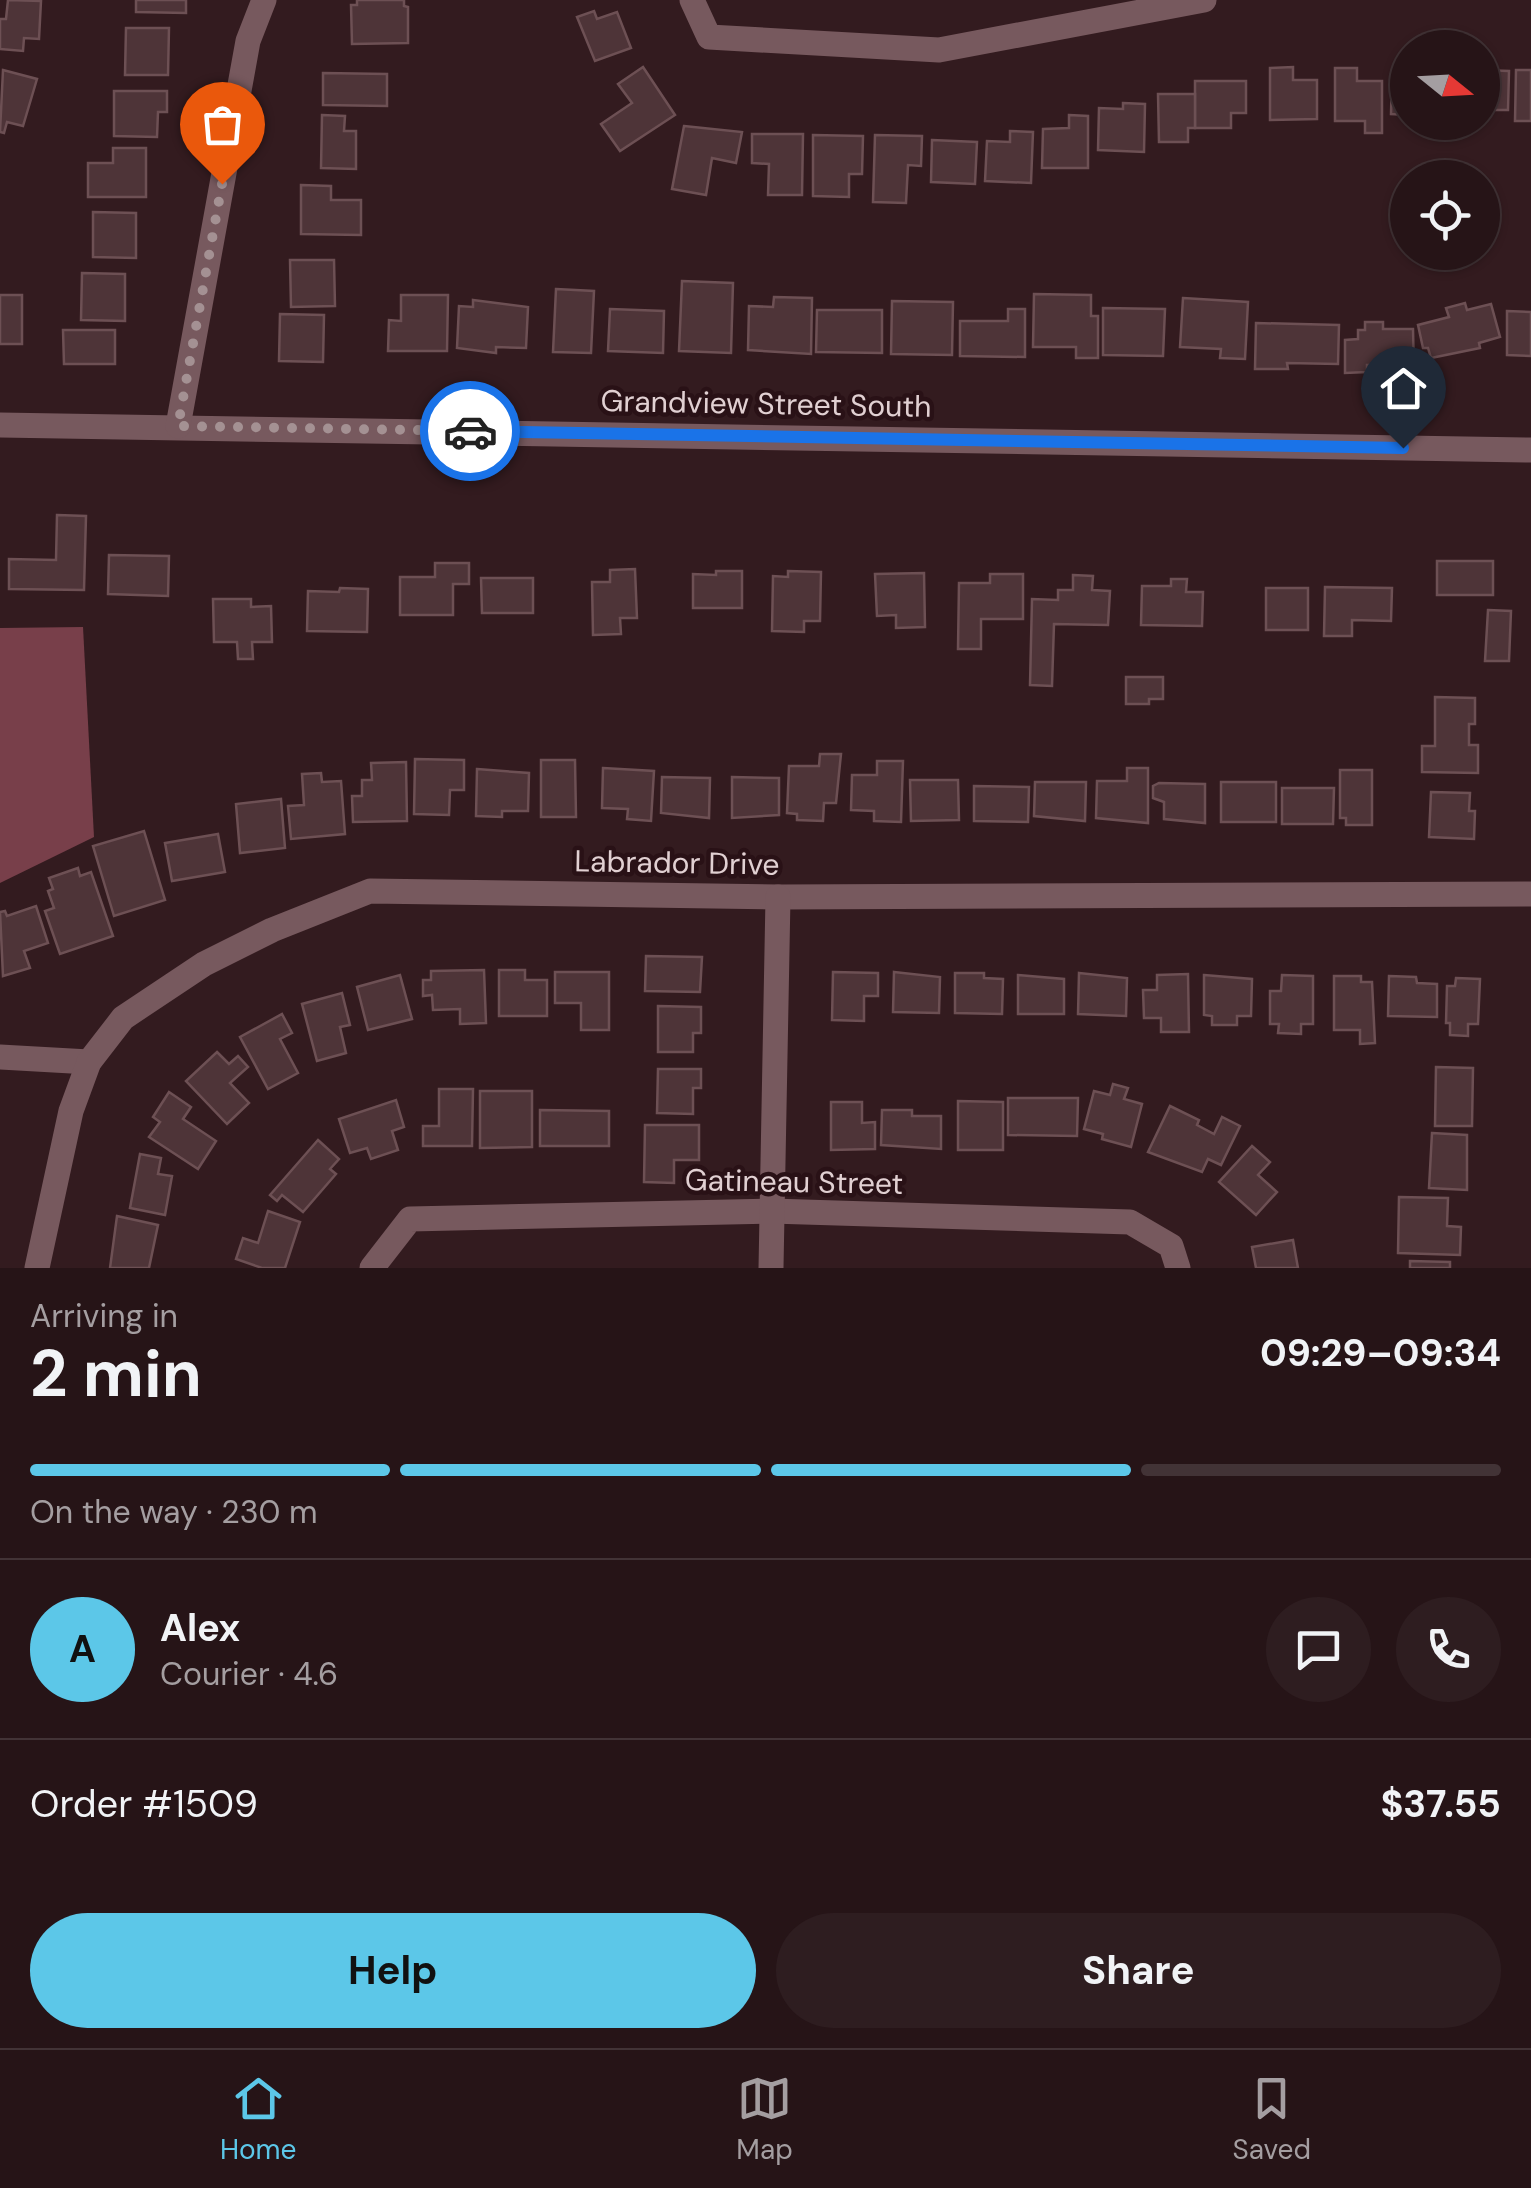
<!DOCTYPE html>
<meta charset="utf-8">
<style>
body{margin:0;font-family:"DM Sans",sans-serif;background:#2e1d20;color:#f1f3f6;height:100vh;display:flex;flex-direction:column;font-size:38px;white-space:nowrap}
*{box-sizing:border-box;margin:0}
p{font-size:32px;color:#a49ea1}
.icon{flex:none;width:55px;height:55px;fill:none;stroke:currentColor;stroke-width:2;stroke-linecap:round;stroke-linejoin:round}
.map{position:relative;height:1268px;overflow:hidden}
.drawer{display:flex;flex-direction:column;background:#261417;flex:1}
.drawer>*{flex:none}
.needle{width:65px;rotate:108deg}
.tools{position:absolute;left:1390px;top:30px;display:grid;gap:20px}
.tools a{display:grid;place-items:center;width:110px;height:110px;border-radius:50%;background:#261417;box-shadow:0 2px 8px #0004,0 0 0 2px #423336;font-size:50px}
.pin{position:absolute;display:grid;place-items:center;width:85px;height:85px;color:#fff;margin:-102px -42px;border-radius:50% 50% 50% 0;rotate:-45deg;box-shadow:0 0 10px #0007}
.pin .icon{rotate:45deg}
.courier{position:absolute;display:grid;place-items:center;width:100px;height:100px;margin:-50px;border:8px solid #1a73e8;border-radius:50%;background:#fff;color:#222;box-shadow:0 2px 12px #0007}
.head em{font-style:normal;font-weight:700}
.head div{display:flex;flex-direction:column-reverse}
.head{display:flex;align-items:center;justify-content:space-between;height:170px;padding:0 30px}
h1{font-size:65px;font-weight:700;line-height:75px}
.bar{display:grid;grid-template-columns:repeat(4,1fr);gap:15px 10px;align-content:center;height:120px;padding:0 30px}
.bar i{height:12px;border-radius:8px;background:#423336}
.bar .selected{background:#5cc7e8}
.bar p{grid-column:span 4}
.line{display:flex;align-items:center;gap:25px;padding:0 30px;border-top:2px solid #423336}
.line div{flex:1}
.round{display:grid;place-items:center;flex:none;width:105px;height:105px;border-radius:52px;background:#2e1d20}
.cta{display:flex;gap:20px;margin-top:auto;padding:20px 30px}
.cta a{flex:1;height:115px;border-radius:60px;background:#5cc7e8;color:#111;font-size:40px;font-weight:700;line-height:115px;text-align:center}
.cta a+a{background:#2e1d20;color:#f1f3f6}
.dock{display:flex;justify-content:space-around;align-items:center;height:140px;border-top:2px solid #423336;background:#261417;font-size:28px;color:#a49ea1}
.dock a{display:grid;justify-items:center;gap:5px}
.dock .selected{color:#5cc7e8}
.map>svg:first-child{display:block}
.forest{fill:#783f4a}
.building{fill:#4e3438;stroke:#6d5054;stroke-width:2.5}
.lines{fill:none;stroke-linecap:round;stroke-linejoin:round}
.minor{stroke:#77595e;stroke-width:25}
.done{stroke:#a49193;stroke-width:10;stroke-dasharray:0 18}
.route{stroke:#1a73e8;stroke-width:12}
.labels{text-anchor:middle;stroke-width:9;stroke-linejoin:round;paint-order:stroke}
.street-label{font-size:30px;fill:#e1d0d2;stroke:#291116}
</style>
<div class="map">
<svg width="1531" height="1268" viewBox="0 0 1531 1268">
<rect width="100%" height="100%" fill="#331b1f"/>
<!-- forest -->
<polygon class="forest" points="83,627 94,837 0,883 0,628"/>
<!-- building -->
<g class="building">
<polygon points="8,0 41,1 39,39 24,38 23,51 0,49 0,19 6,19"/>
<polygon points="136,0 186,0 186,13 136,12"/>
<polygon points="357,0 404,0 404,6 408,7 408,43 352,44 351,5 357,5"/>
<polygon points="594,11 597,19 617,12 631,48 595,61 577,17"/>
<polygon points="126,28 169,28 168,75 125,75"/>
<polygon points="643,67 675,115 620,151 601,124 632,103 618,84"/>
<polygon points="1293,67 1293,80 1317,80 1317,119 1270,120 1270,68"/>
<polygon points="1335,68 1357,68 1357,81 1382,81 1382,133 1365,133 1365,121 1335,121"/>
<polygon points="3,70 37,79 23,126 7,122 4,133 0,132"/>
<polygon points="1482,70 1509,71 1508,110 1482,110"/>
<polygon points="1516,70 1531,70 1531,121 1515,121"/>
<polygon points="323,73 387,74 387,106 323,105"/>
<polygon points="1392,74 1408,75 1408,115 1391,114"/>
<polygon points="1195,81 1246,81 1246,113 1231,113 1231,128 1195,128"/>
<polygon points="114,91 167,91 167,112 158,112 157,137 114,136"/>
<polygon points="1158,94 1195,94 1195,128 1188,128 1188,142 1159,142"/>
<polygon points="1123,103 1145,104 1144,152 1098,150 1099,108 1123,109"/>
<polygon points="322,115 345,116 344,131 356,131 356,169 321,168"/>
<polygon points="1069,115 1088,116 1088,168 1042,168 1043,129 1069,128"/>
<polygon points="684,126 742,132 736,163 712,158 706,195 672,189"/>
<polygon points="1010,131 1033,132 1031,183 985,181 987,141 1010,142"/>
<polygon points="752,134 803,134 802,195 768,195 769,164 752,163"/>
<polygon points="813,135 863,136 862,174 849,174 849,197 813,196"/>
<polygon points="875,135 922,136 921,166 908,165 906,203 873,202"/>
<polygon points="932,140 977,142 975,184 931,182"/>
<polygon points="113,148 146,148 146,197 88,197 88,163 113,163"/>
<polygon points="301,185 331,186 331,200 361,200 361,235 301,234"/>
<polygon points="93,212 136,213 136,258 93,257"/>
<polygon points="290,260 334,260 335,306 291,307"/>
<polygon points="82,273 125,274 125,321 81,320"/>
<polygon points="682,281 733,283 731,353 679,351"/>
<polygon points="556,289 594,291 591,353 553,352"/>
<polygon points="1034,294 1091,295 1091,316 1098,316 1098,358 1076,358 1076,347 1033,347"/>
<rect x="0" y="295" width="22" height="49"/>
<polygon points="401,295 448,295 447,351 388,351 389,320 401,321"/>
<polygon points="774,297 812,298 811,354 748,350 749,306 773,307"/>
<polygon points="1183,298 1248,302 1245,359 1220,358 1221,349 1180,347"/>
<polygon points="473,300 528,307 526,348 496,347 496,353 457,348 459,306 473,307"/>
<polygon points="892,301 953,302 952,355 891,354"/>
<polygon points="1465,303 1467,310 1491,304 1500,337 1479,343 1480,348 1431,358 1428,348 1423,348 1418,325 1449,317 1446,308"/>
<polygon points="1103,308 1165,309 1163,356 1103,355"/>
<polygon points="610,309 664,311 663,353 608,351"/>
<polygon points="1008,309 1025,309 1025,357 960,356 960,321 1008,321"/>
<polygon points="817,310 882,310 882,353 816,352"/>
<polygon points="1507,311 1531,312 1531,356 1507,355"/>
<polygon points="280,314 324,315 323,362 279,361"/>
<polygon points="1365,322 1383,322 1383,329 1413,329 1414,372 1387,373 1387,365 1367,365 1367,372 1345,373 1345,340 1358,339 1358,330 1365,330"/>
<polygon points="1256,323 1339,325 1338,364 1287,363 1288,369 1255,369"/>
<polygon points="63,330 115,330 115,364 64,364"/>
<polygon points="57,515 86,516 84,590 9,589 9,559 56,560"/>
<polygon points="109,555 169,556 168,596 108,594"/>
<rect x="1437" y="561" width="56" height="34"/>
<polygon points="435,563 469,563 469,584 453,584 453,615 400,615 400,577 435,577"/>
<polygon points="635,569 637,618 620,618 621,634 593,635 592,582 610,582 610,570"/>
<polygon points="716,571 742,571 742,608 693,608 693,574 716,575"/>
<polygon points="788,571 821,572 820,621 804,621 804,632 772,631 773,576 788,577"/>
<polygon points="924,573 925,627 896,628 896,615 877,616 875,574"/>
<polygon points="990,574 1023,574 1023,619 981,619 981,649 958,649 959,583 990,583"/>
<polygon points="1073,575 1093,576 1092,590 1110,591 1108,625 1054,624 1052,686 1030,685 1032,599 1058,600 1058,590 1073,590"/>
<polygon points="481,578 533,578 533,613 482,613"/>
<polygon points="1171,579 1187,579 1186,592 1203,592 1202,626 1141,625 1142,586 1171,586"/>
<polygon points="1325,587 1392,588 1391,621 1352,620 1352,636 1324,636"/>
<polygon points="340,588 368,589 367,632 307,631 308,591 339,592"/>
<rect x="1266" y="588" width="42" height="42"/>
<polygon points="213,599 251,599 251,607 271,606 272,642 252,642 253,659 238,659 237,642 214,642"/>
<polygon points="1488,610 1511,611 1509,661 1485,661"/>
<polygon points="1126,677 1163,677 1163,699 1149,699 1149,704 1126,704"/>
<polygon points="1435,697 1475,698 1475,724 1469,724 1469,745 1478,745 1478,773 1422,772 1422,746 1435,746"/>
<polygon points="820,754 841,754 836,803 824,803 823,821 797,820 797,814 787,813 789,766 819,766"/>
<polygon points="415,759 464,760 464,790 450,790 449,815 414,814"/>
<polygon points="541,760 575,760 576,817 541,817"/>
<polygon points="877,761 903,761 901,822 874,821 874,811 851,810 852,775 877,775"/>
<polygon points="406,762 407,821 353,822 352,796 362,796 362,780 372,780 371,763"/>
<polygon points="603,768 654,771 651,821 627,819 628,809 602,808"/>
<polygon points="1127,768 1148,768 1148,823 1096,818 1097,781 1127,781"/>
<polygon points="477,769 529,773 528,811 502,811 502,817 476,816"/>
<polygon points="1340,770 1372,770 1372,825 1346,825 1346,818 1340,818"/>
<polygon points="321,773 322,782 341,781 345,834 291,839 288,806 304,805 302,774"/>
<polygon points="662,777 710,778 709,818 661,813"/>
<polygon points="732,777 779,778 779,815 732,818"/>
<polygon points="910,780 958,780 959,820 911,821"/>
<polygon points="1035,782 1086,782 1085,821 1034,816"/>
<rect x="1221" y="782" width="55" height="40"/>
<polygon points="1159,783 1205,784 1205,823 1164,819 1164,802 1153,798 1153,786"/>
<polygon points="974,786 1029,787 1028,822 974,821"/>
<polygon points="1282,788 1334,788 1333,824 1282,824"/>
<polygon points="1431,792 1470,793 1469,811 1475,811 1474,839 1429,837"/>
<polygon points="281,799 285,848 240,853 236,804"/>
<polygon points="144,831 165,900 114,916 93,846"/>
<polygon points="218,834 225,872 172,881 165,843"/>
<polygon points="78,868 80,876 91,872 113,936 60,954 45,911 54,908 48,891 53,889 49,878"/>
<polygon points="36,906 48,943 24,951 30,968 3,976 0,912 5,911 7,916"/>
<polygon points="646,956 702,957 700,992 645,991"/>
<polygon points="484,970 486,1023 460,1024 460,1009 433,1010 432,995 423,996 423,980 431,980 431,971"/>
<polygon points="499,970 525,970 525,980 547,980 547,1016 499,1016"/>
<polygon points="555,972 609,972 609,1030 581,1030 581,1003 555,1003"/>
<polygon points="833,972 878,973 878,996 864,996 864,1021 832,1020"/>
<polygon points="894,972 940,977 939,1013 893,1012"/>
<polygon points="955,973 984,973 984,978 1003,979 1002,1014 955,1013"/>
<polygon points="1079,973 1127,978 1126,1016 1078,1014"/>
<polygon points="1188,974 1189,1032 1161,1032 1161,1018 1144,1018 1143,990 1157,990 1157,975"/>
<polygon points="400,975 412,1019 368,1030 357,987"/>
<polygon points="1018,975 1064,979 1064,1014 1018,1014"/>
<polygon points="1204,975 1252,979 1251,1016 1237,1016 1237,1025 1212,1025 1212,1016 1204,1015"/>
<polygon points="1282,975 1313,976 1313,1024 1301,1024 1301,1034 1278,1033 1279,1024 1270,1024 1270,991 1281,991"/>
<polygon points="1334,976 1361,976 1361,982 1372,982 1375,1043 1360,1044 1360,1030 1334,1030"/>
<polygon points="1389,976 1416,977 1417,983 1437,984 1437,1017 1388,1016"/>
<polygon points="1456,978 1480,979 1478,1024 1468,1024 1468,1036 1450,1035 1450,1023 1446,1023 1447,986 1455,986"/>
<polygon points="342,993 350,1025 340,1027 346,1053 317,1061 302,1004"/>
<polygon points="658,1006 701,1007 701,1033 693,1033 693,1052 658,1052"/>
<polygon points="282,1014 292,1033 280,1039 298,1073 268,1089 240,1037"/>
<polygon points="217,1052 229,1064 238,1056 248,1067 230,1083 249,1103 227,1124 186,1081"/>
<polygon points="1436,1067 1473,1068 1472,1126 1435,1126"/>
<polygon points="658,1069 701,1069 701,1088 693,1088 693,1114 657,1113"/>
<polygon points="1113,1084 1128,1088 1124,1099 1142,1104 1131,1147 1102,1139 1103,1134 1084,1129 1094,1091 1110,1095"/>
<polygon points="439,1089 473,1089 472,1146 423,1146 423,1126 439,1126"/>
<polygon points="480,1091 532,1091 532,1147 480,1148"/>
<polygon points="169,1092 191,1107 183,1119 216,1141 198,1169 149,1137 160,1122 153,1117"/>
<polygon points="1008,1098 1078,1098 1077,1136 1008,1135"/>
<polygon points="396,1100 404,1127 392,1131 398,1150 371,1159 367,1148 350,1153 339,1119"/>
<polygon points="958,1101 1003,1102 1003,1150 958,1150"/>
<polygon points="831,1102 862,1102 862,1123 875,1122 875,1149 831,1150"/>
<polygon points="1170,1106 1199,1120 1197,1125 1214,1134 1222,1117 1240,1126 1221,1165 1208,1159 1202,1172 1148,1152"/>
<polygon points="540,1110 609,1111 609,1146 540,1146"/>
<polygon points="882,1110 912,1110 912,1116 941,1116 941,1149 881,1145"/>
<polygon points="645,1125 699,1125 699,1160 674,1160 674,1183 644,1182"/>
<polygon points="1432,1133 1467,1135 1467,1190 1429,1188"/>
<polygon points="318,1140 339,1159 330,1169 336,1174 303,1212 282,1195 277,1201 270,1195"/>
<polygon points="1252,1146 1270,1162 1258,1175 1277,1192 1256,1215 1219,1182"/>
<polygon points="140,1154 161,1158 158,1174 172,1176 165,1215 130,1208"/>
<polygon points="1399,1197 1448,1198 1447,1226 1461,1227 1460,1255 1398,1253"/>
<polygon points="268,1211 300,1222 285,1268 262,1268 236,1259 243,1238 258,1243"/>
<polygon points="117,1216 158,1225 149,1268 110,1268"/>
<polygon points="1293,1240 1298,1268 1256,1268 1252,1247"/>
<polygon points="1410,1261 1450,1262 1450,1268 1410,1268"/>
</g>
<g class="lines">
<!-- minor -->
<g class="minor">
<polyline points="692,0 709,37 939,50 1204,0"/>
<polyline points="0,425 1531,450"/>
<polyline points="178,426 248,41 264,0"/>
<polyline points="0,1057 89,1062"/>
<polyline points="37,1268 71,1111 89,1062 123,1018 204,964 272,930 370,891 778,897 1531,894"/>
<polyline points="372,1268 410,1219 771,1211 1130,1222 1171,1246 1178,1268"/>
<polyline points="771,1268 778,897"/>
</g>
</g>
<g class="lines">
<!-- done -->
<polyline class="done" points="222,184 178,426 470,431"/>
<!-- route -->
<polyline class="route" points="470,431 1403,448"/>
</g>
<g class="labels">
<!-- street labels -->
<g class="street-label">
<text transform="translate(766 404) rotate(1)" y="10">Grandview Street South</text>
<text transform="translate(677 863) rotate(1)" y="10">Labrador Drive</text>
<text transform="translate(794 1182) rotate(1)" y="10">Gatineau Street</text>
</g>
</g>
</svg>
<div class="tools">
<a><svg class="needle" viewBox="-14 -14 28 28"><path d="M0-13l5 13h-10z" fill="#e53935"/><path d="M0 13l5-13h-10z" fill="#a49ea1"/></svg></a>
<a><svg class="icon" aria-label="locate" viewBox="0 0 24 24"><circle cx="12" cy="12" r="6"/><path d="M12 2v4M12 18v4M2 12h4M18 12h4"/></svg></a>
</div>
<div class="pin" style="left:222px;top:184px;background:#ea580c"><svg class="icon" aria-label="bag" viewBox="0 0 24 24"><path d="M5 8h14l-1 12H6zM9 8a3 3 0 0 1 6 0"/></svg></div>
<div class="pin" style="left:1403px;top:448px;background:#1f2937"><svg class="icon" aria-label="home" viewBox="0 0 24 24"><path d="M3 11l9-7 9 7M6 9v11h12V9"/></svg></div>
<div class="courier" style="left:470px;top:431px"><svg class="icon" aria-label="car" viewBox="0 0 24 24"><path d="M5 17H2v-5l4-1 3-4h7l3 4 3 1v5h-3M9 17h6M6 11h13"/><circle cx="7" cy="17" r="2"/><circle cx="17" cy="17" r="2"/></svg></div>
</div>
<section class="drawer">
<div class="head"><div><h1>2 min</h1><p>Arriving in</p></div><em>09:29–09:34</em></div>
<div class="bar"><i class="selected"></i><i class="selected"></i><i class="selected"></i><i></i><p>On the way · 230 m</p></div>
<div class="line" style="height:180px"><b class="round" style="background:#5cc7e8;color:#111">A</b><div><b>Alex</b><p>Courier · 4.6</p></div><a class="round"><svg class="icon" aria-label="chat" viewBox="0 0 24 24"><path d="M4 5h16v11H9l-5 4z"/></svg></a><a class="round"><svg class="icon" aria-label="phone" viewBox="0 0 24 24"><path d="M5 4h4l2 5-3 2q2 4 5 5l2-3 5 2v4C11 20 4 13 5 4z"/></svg></a></div>
<div class="line" style="height:130px"><div>Order #1509</div><b>$37.55</b></div>
<div class="cta"><a>Help</a><a>Share</a></div>
</section>
<nav class="dock">
<a class="selected"><svg class="icon" aria-label="home" viewBox="0 0 24 24"><path d="M3 11l9-7 9 7M6 9v11h12V9"/></svg>Home</a>
<a><svg class="icon" aria-label="map" viewBox="0 0 24 24"><path d="M3 6l6-2 6 2 6-2v14l-6 2-6-2-6 2zM9 4v14M15 6v14"/></svg>Map</a>
<a><svg class="icon" aria-label="saved" viewBox="0 0 24 24"><path d="M7 4h10v16l-5-4-5 4z"/></svg>Saved</a>
</nav>
